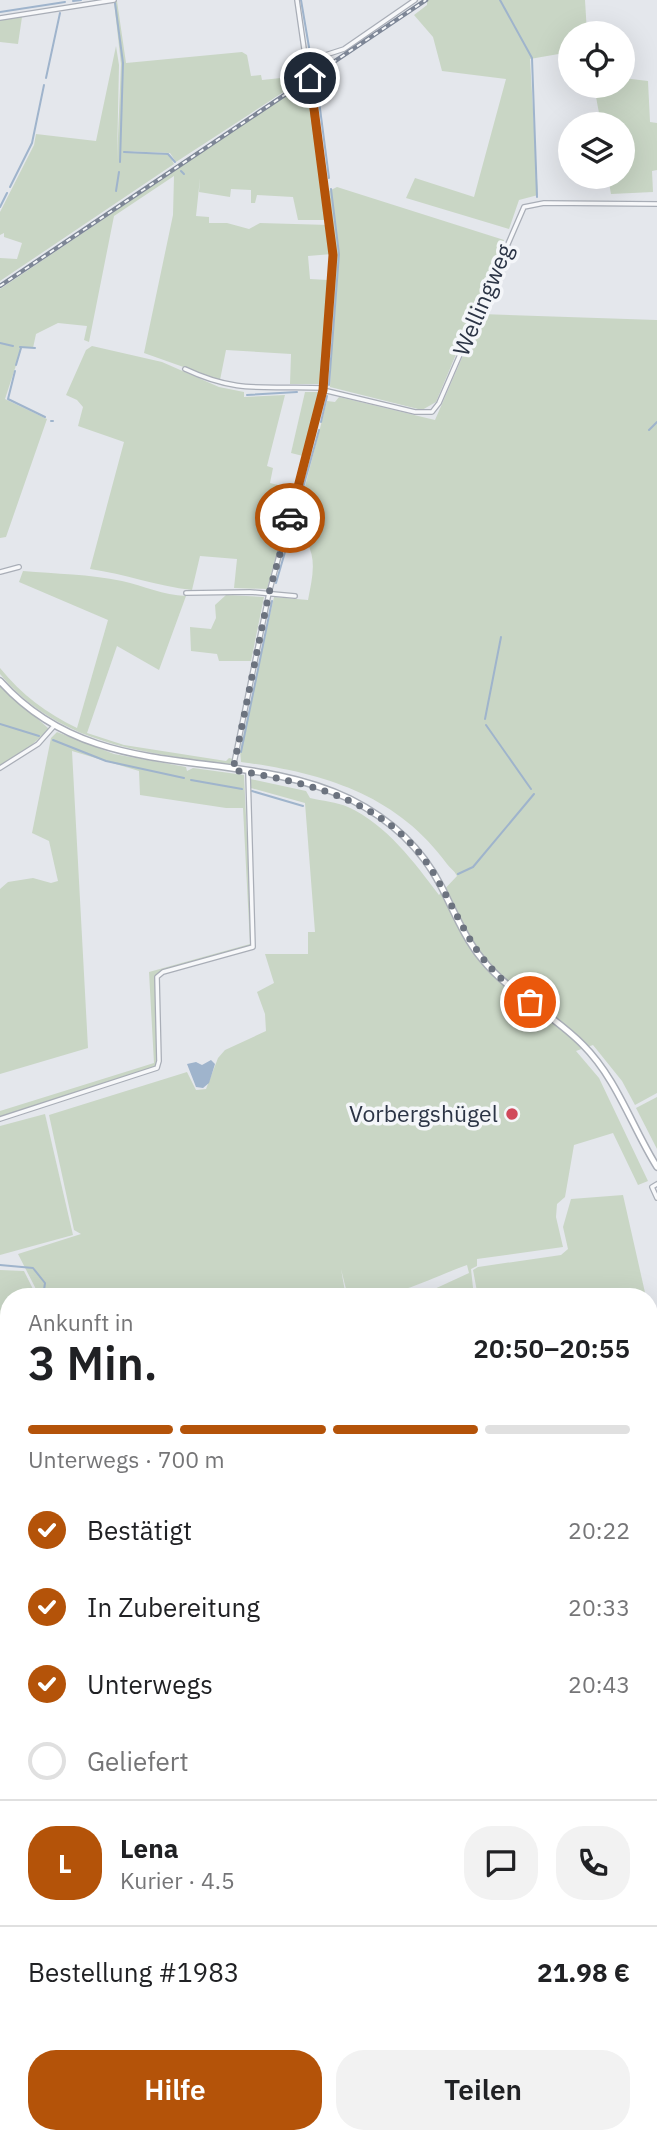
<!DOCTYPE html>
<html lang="de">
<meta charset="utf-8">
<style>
body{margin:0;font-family:"IBM Plex Sans",sans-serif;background:#f2f2f2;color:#202124;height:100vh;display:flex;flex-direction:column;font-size:26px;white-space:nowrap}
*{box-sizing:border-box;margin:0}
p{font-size:23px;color:#757577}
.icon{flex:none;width:38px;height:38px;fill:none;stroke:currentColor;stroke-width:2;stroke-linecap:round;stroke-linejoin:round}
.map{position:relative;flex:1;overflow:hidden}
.panel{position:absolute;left:0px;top:1288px;width:658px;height:856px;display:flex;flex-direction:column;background:#fff;border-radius:28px 28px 0 0;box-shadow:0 7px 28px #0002}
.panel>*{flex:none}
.fabs{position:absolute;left:558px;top:21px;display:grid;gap:14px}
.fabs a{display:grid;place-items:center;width:77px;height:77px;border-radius:50%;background:#fff;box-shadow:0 7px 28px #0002;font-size:35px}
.pin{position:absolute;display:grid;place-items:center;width:60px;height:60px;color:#fff;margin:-30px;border:4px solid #fff;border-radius:50%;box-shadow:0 2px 7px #0007}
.courier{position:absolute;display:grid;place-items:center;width:70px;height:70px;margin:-35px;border:5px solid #b45309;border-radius:50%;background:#fff;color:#222;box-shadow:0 2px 9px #0007}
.head em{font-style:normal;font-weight:600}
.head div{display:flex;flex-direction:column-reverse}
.head{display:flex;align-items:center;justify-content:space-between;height:119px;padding:0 28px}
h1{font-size:46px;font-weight:600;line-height:52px}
.bar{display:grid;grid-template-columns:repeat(4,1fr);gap:10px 7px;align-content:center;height:84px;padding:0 28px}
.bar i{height:9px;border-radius:5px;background:#e0e0e0}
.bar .active{background:#b45309}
.bar p{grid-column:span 4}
.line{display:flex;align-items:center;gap:18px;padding:0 28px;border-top:2px solid #e0e0e0}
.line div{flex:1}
.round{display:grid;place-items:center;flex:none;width:74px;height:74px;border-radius:28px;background:#f2f2f2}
ol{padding:0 28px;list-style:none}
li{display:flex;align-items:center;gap:21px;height:77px}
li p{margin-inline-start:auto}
li .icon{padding:7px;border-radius:50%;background:#b45309;color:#fff;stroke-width:4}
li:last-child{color:#757577}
li i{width:38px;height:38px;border:4px solid #e0e0e0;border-radius:50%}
.button{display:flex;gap:14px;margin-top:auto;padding:14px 28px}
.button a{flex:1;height:80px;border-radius:28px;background:#b45309;color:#fff;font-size:28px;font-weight:600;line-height:80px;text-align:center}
.button a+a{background:#f2f2f2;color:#202124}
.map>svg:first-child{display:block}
.green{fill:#c9d6c5}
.water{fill:#9fb4cc}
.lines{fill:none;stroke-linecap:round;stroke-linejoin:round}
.stream{stroke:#9fb4cc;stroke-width:2}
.minor-casing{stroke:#a9aeb7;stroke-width:6}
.secondary-casing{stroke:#a9aeb7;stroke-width:8}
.minor{stroke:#f7f8fa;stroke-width:3.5}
.secondary{stroke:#fff;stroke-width:5}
.rail-casing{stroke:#7d8696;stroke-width:4.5}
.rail{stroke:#f4f6f9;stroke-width:2;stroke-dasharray:5;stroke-linecap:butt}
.done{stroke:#6c737f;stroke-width:7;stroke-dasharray:0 12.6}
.route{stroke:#b45309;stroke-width:9}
.poi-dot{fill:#d1495b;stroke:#f4f6f9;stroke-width:2.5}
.labels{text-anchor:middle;stroke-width:7;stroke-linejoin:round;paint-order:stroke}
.street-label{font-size:23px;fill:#2b3445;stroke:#f4f6f9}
.poi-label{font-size:23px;fill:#2b3445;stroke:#f4f6f9;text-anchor:end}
</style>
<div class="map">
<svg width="657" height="2143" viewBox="0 0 657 2143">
<rect width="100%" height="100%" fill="#e4e7ec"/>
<!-- green -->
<g class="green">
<polygon points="427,0 585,0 587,33 570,33 570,52 530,59 538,195 519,200 509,229 406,198 415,178 474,197 506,79 442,71 433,37 414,15 427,5"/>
<polygon points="114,1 117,1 126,63 242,52 247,55 251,76 261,75 262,80 281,78 285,91 176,162 170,153 123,151 169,155 174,164 0,281 0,258 17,259 22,243 4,237 4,233 0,235 0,212 34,145 36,134 96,141 116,46 119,65 117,160 121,64"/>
<polygon points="22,17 18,44 0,42 0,19"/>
<polygon points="623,78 648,81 650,122 657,123 657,170 652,171 653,192 611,194 608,177 623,177 623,124 601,124 594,86 623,86"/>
<polygon points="308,81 327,220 298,220 293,197 257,195 255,203 251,203 251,190 231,189 230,197 199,192 200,178 196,216 209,217 209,223 227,223 249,229 260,223 329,225 332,254 308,256 310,279 328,280 320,384 290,384 291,354 226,350 220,380 144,353 173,215 174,176 114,216 89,342 84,340 87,326 58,323 36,334 33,348 22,347 5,399 47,419 6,537 0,538 0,289"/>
<polygon points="337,187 504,240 436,402 422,410 330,387 336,252 329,191"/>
<path d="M481 314 657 320V1093L635 1105 622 1081 593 1045 576 1051 599 1078 648 1181 638 1185 613 1133 574 1145 565 1197 557 1204 556 1217 563 1247 477 1259V1266L471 1269 474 1297H417L469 1273 467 1265C420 1282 402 1297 348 1297L341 1269 346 1297H40L18 1254 81 1234 74 1230 49 1115 187 1072 196 1090 206 1089 218 1058 225 1050 266 1031 265 1014 257 992 274 983 265 954H308V932H315L305 803 251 788 250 779 306 791 310 798C322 801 337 802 348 807 387 825 414 862 439 895L457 876C454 870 451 869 447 864 396 794 323 773 241 762L240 750 274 597 308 600C312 579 317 561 307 542L291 541 327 401 335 402 339 397 435 420Z"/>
<path d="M92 346 162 362 219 387 244 392V397L285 395 267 466 273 468 270 483 294 489 286 518H283L286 520 267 589 234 588 237 559 200 556 192 590C157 586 125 574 90 569L124 442 78 426 83 407 77 400 66 395 86 350Z"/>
<polygon points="305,392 319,392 303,456 291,453"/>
<path d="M23 571C56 574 89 574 122 581 144 586 163 595 186 596L159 670 117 646 87 733 124 745 226 761 229 758 233 759 230 764C213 764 194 760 177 757 109 747 45 729 0 674V668C22 695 46 713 77 728L108 620 19 582Z"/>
<polygon points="226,595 264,597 251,661 219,661 217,654 191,651 190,627 211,629 216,618 215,605"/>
<polygon points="0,685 49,729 21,755 0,766"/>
<polygon points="57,732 114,754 186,767 187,771 193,768 244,775 252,943 251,946 156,975 158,1061 154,1069 0,1118 0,1111 154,1063 149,972 250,944 243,808 226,808 140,795 139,771 72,751 88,1048 0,1074 0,889 8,882 33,878 51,883 58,881 49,841 32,833 51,738"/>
<polygon points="657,1097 657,1149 636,1108"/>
<polygon points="45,1114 73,1235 0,1255 0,1126"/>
<polygon points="623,1195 646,1297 478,1297 473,1270 478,1267 561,1255 568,1249 563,1227 571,1199"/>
<polygon points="0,1270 24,1271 37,1297 9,1297 9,1332 0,1332"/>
<polygon points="9,1345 9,1466 0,1468 0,1346"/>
<polygon points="9,1470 9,1742 0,1745 0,1471"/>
<polygon points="657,1821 657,2143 654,2143 653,2133 649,2131 649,2126 654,2126 652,2092 649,2092 649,1823"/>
<polygon points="9,1999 9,2118 0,2116 0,2004"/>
<polygon points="79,2135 178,2135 205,2143 89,2143 90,2140"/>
</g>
<!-- water -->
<polygon class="water" points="211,1060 215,1064 209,1083 203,1088 196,1087 187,1064 196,1062 202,1065"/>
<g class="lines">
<!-- stream -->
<g class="stream">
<polyline points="301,0 310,53"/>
<polyline points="500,0 532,58 537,197"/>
<polyline points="73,1 81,0"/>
<polyline points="115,3 123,63 120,162"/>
<polyline points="0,12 65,2"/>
<polyline points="46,78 60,13"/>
<polyline points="319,101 329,178"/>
<polyline points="124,152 168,154 175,162"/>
<polyline points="181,171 184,174"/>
<polyline points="10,187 32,143 44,85"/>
<polyline points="116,191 119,172"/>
<polyline points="0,207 7,193"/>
<polyline points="0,343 13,346"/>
<polyline points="20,347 35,348"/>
<polyline points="16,365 21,348"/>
<polyline points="15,371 8,399 45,417"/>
<polyline points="329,385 339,254 331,189"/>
<polyline points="247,395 297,392"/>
<polyline points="51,421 53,421"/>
<polyline points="321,422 327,396"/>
<polyline points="649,430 657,422"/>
<polyline points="290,535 319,430"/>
<polyline points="276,583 287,545"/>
<polyline points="485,719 501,637"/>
<polyline points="0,724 39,736"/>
<polyline points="486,725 531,789"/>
<polyline points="53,740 106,761 184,778"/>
<polyline points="241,752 272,601"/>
<polyline points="191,780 242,789"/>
<polyline points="252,791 303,806"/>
<polyline points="458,874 473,867 534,794"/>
<polyline points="0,1265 33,1268 45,1283 44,1290 48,1297"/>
<polyline points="649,1316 657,1384"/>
<polyline points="649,1521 657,1482"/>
<polyline points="649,1784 654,1788 649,1813"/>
<polyline points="649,2030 655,2115"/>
<polyline points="656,2126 656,2143"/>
<polyline points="534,2138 536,2135"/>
<polyline points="233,2143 236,2135"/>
</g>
<!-- minor casing -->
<g class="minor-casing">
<g id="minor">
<polyline points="0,18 114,0"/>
<polyline points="307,61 344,49 415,0"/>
<path d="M185 369C240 395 267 385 324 388"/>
<polyline points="323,390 415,412 432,412 439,403 524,207 544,203 657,204"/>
<polyline points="0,572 19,567"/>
<polyline points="186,593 250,592 295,596"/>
<polyline points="0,768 38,744 54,726"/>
<polyline points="233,768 269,593 324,388 333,250 297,0"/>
<polyline points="0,1119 157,1068 159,1061 157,977 163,972 253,947 248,773"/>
<polyline points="657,1184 652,1187 657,1198"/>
<polyline points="651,1535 657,1493"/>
<polyline points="649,1732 657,1729"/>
<polyline points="0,1746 9,1743"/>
<polyline points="649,1820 657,1817"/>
<polyline points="239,2143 242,2135"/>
<polyline points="526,2143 530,2135"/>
</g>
</g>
<!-- secondary casing -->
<g class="secondary-casing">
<g id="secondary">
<path d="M0 681C97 789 233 743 350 799 388 818 421 847 441 886 454 911 464 937 482 959 510 994 552 1013 583 1045 617 1079 632 1127 657 1167"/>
<polyline points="649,1667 657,1663"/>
<polyline points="0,1996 9,1992"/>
</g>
</g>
<!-- minor -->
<use href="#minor" class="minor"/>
<!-- secondary -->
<use href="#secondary" class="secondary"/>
<!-- rail casing -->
<g class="rail-casing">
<polyline id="rail" points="0,286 426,0"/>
</g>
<!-- rail -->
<use href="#rail" class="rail"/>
</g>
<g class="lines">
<!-- done -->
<path class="done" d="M290 518 269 593 233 770C313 783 394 802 437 879 469 935 474 962 530 1002"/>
<!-- route -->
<polyline class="route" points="290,518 323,390 333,255 310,78"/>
</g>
<!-- markers -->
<circle class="poi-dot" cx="512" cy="1114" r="7"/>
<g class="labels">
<!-- street labels -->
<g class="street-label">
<text transform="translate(483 300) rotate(-67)" y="8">Wellingweg</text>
</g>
<!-- poi labels -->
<g class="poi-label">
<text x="498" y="1122">Vorbergshügel</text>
</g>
</g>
</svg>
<div class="fabs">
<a><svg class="icon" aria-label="locate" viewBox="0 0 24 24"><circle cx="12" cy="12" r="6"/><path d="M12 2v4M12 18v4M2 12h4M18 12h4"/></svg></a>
<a><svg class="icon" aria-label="layers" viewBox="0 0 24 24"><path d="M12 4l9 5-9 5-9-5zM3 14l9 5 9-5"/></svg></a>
</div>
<div class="pin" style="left:530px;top:1002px;background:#ea580c"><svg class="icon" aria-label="bag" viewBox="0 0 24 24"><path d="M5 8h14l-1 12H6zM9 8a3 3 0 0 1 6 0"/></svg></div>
<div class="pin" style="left:310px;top:78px;background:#1f2937"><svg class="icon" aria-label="home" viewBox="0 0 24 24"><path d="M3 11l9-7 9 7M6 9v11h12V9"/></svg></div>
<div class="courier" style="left:290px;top:518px"><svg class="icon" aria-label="car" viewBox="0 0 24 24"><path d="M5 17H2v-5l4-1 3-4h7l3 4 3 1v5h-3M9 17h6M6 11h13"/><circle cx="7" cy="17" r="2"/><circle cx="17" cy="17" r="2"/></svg></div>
<section class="panel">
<div class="head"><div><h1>3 Min.</h1><p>Ankunft in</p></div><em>20:50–20:55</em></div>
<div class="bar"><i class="active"></i><i class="active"></i><i class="active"></i><i></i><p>Unterwegs · 700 m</p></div>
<ol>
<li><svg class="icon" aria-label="check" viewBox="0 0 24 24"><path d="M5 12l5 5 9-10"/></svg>Bestätigt<p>20:22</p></li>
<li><svg class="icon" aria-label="check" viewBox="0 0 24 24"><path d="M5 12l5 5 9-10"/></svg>In Zubereitung<p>20:33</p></li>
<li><svg class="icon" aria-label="check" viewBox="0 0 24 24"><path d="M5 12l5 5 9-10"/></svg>Unterwegs<p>20:43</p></li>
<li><i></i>Geliefert</li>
</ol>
<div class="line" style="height:126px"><b class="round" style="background:#b45309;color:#fff">L</b><div><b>Lena</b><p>Kurier · 4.5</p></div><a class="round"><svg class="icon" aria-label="chat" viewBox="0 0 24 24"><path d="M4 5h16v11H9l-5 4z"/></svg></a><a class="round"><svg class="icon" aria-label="phone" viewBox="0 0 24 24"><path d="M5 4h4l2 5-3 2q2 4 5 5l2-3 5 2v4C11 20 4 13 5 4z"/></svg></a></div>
<div class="line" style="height:91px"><div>Bestellung #1983</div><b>21.98 €</b></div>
<div class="button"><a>Hilfe</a><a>Teilen</a></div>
</section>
</div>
